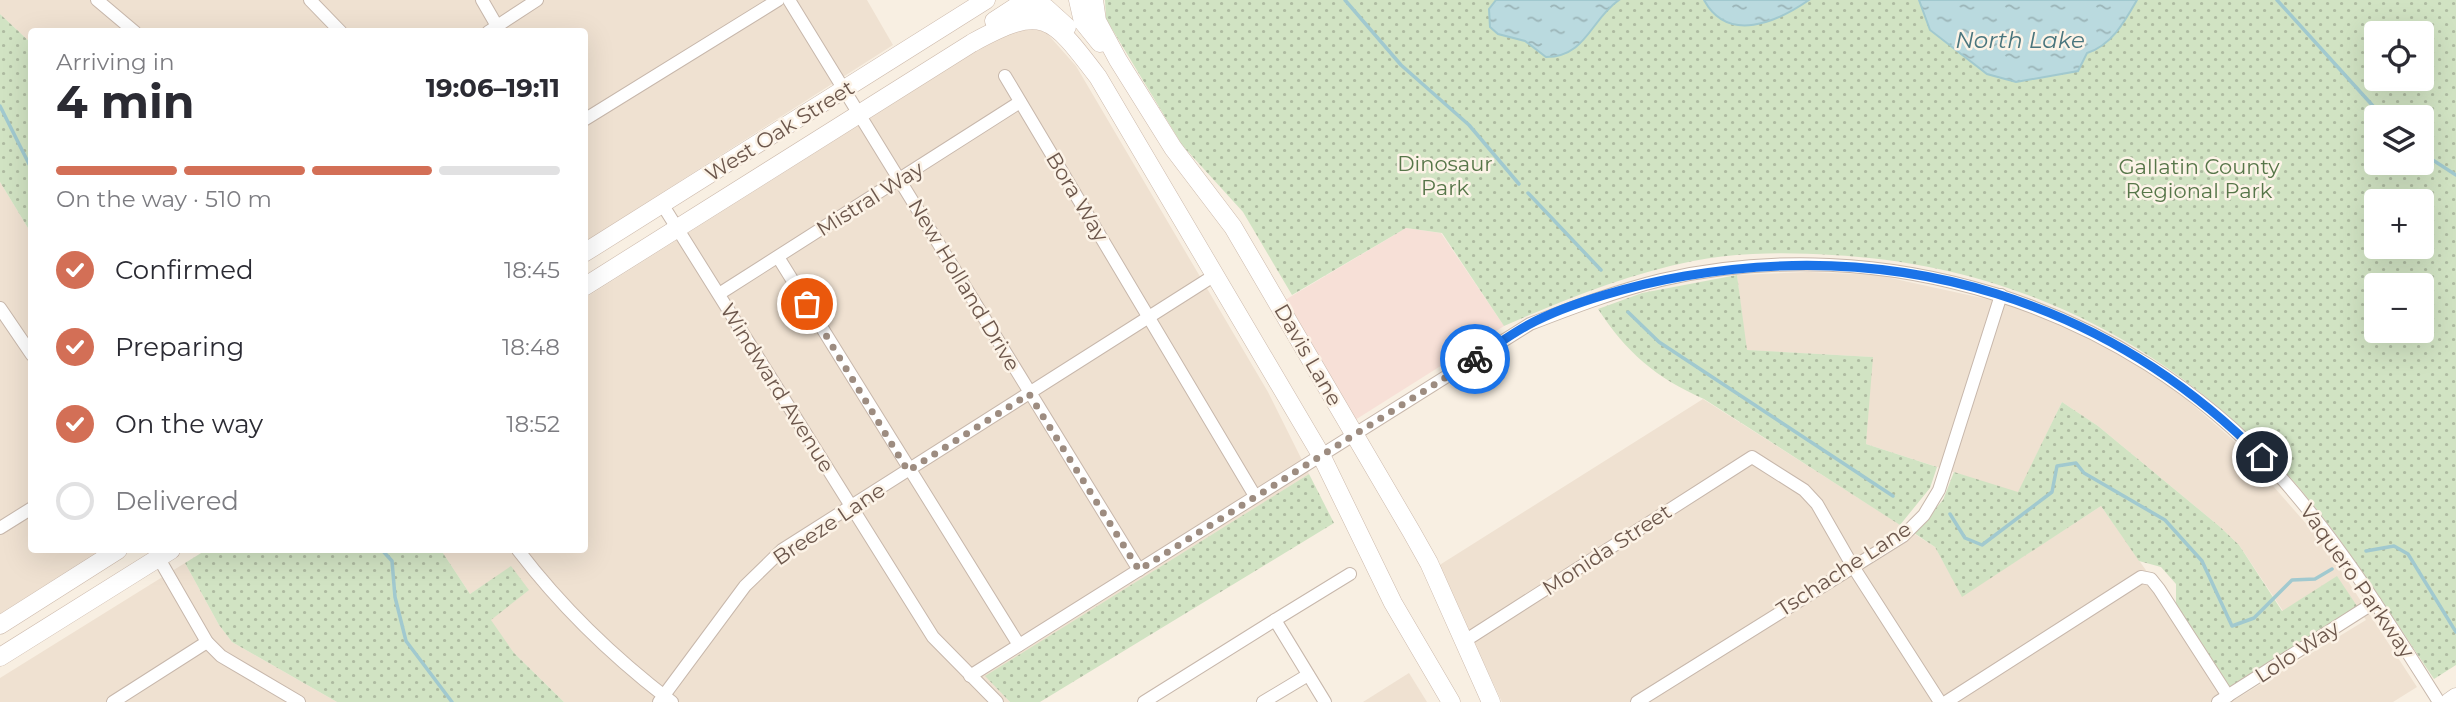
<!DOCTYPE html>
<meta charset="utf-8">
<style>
body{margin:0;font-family:Montserrat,sans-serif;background:#f2f2f3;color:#2b2b33;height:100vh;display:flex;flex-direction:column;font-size:26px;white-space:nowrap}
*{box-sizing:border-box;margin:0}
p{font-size:23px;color:#7c7c81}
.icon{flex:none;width:38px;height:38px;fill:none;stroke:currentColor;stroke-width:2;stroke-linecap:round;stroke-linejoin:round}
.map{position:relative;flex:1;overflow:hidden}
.sheet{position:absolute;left:28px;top:28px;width:560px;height:525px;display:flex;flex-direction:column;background:#fff;border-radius:7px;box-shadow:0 7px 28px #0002}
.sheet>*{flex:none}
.tools{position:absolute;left:2364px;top:21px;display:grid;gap:14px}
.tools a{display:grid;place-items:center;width:70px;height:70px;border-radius:7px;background:#fff;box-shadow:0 7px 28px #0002;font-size:35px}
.pin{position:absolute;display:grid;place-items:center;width:60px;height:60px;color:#fff;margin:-30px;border:4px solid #fff;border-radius:50%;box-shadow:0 2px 7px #0007}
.courier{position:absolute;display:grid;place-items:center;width:70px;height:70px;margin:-35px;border:5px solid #1a73e8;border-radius:50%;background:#fff;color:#222;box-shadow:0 2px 9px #0007}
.overview em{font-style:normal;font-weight:700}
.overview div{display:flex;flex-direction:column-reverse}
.overview{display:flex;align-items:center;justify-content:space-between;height:119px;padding:0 28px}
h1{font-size:46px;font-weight:700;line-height:52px}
.bar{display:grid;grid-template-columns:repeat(4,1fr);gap:10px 7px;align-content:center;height:84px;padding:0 28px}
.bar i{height:9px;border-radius:5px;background:#e1e1e2}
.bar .current{background:#d36f56}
.bar p{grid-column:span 4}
ol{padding:0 28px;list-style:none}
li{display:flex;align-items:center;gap:21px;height:77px}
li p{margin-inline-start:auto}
li .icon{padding:7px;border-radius:50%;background:#d36f56;color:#fff;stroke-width:4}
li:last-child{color:#7c7c81}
li i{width:38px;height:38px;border:4px solid #e1e1e2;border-radius:50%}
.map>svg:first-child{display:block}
.residential{fill:#efe1d1}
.commercial{fill:#f7e0d7}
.park{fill:url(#park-dots);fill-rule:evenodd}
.water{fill:url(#water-ripples);stroke:#a1c9cf;stroke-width:2}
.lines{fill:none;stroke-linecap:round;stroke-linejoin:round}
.stream{stroke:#a1c9cf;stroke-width:3.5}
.minor-casing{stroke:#c7b7ab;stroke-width:14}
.secondary-casing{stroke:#ccb9ab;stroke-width:19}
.minor{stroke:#fff;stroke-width:12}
.secondary{stroke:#fff;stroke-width:18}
.done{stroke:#9d8c80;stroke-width:7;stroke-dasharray:0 12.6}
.route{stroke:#1a73e8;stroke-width:9}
.labels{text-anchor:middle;stroke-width:5;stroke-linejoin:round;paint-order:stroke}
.street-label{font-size:21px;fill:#6c574c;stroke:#fcf3e7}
.park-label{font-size:21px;fill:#577649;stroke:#fcf3e7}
.water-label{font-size:23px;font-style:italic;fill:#49757d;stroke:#fcf3e7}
</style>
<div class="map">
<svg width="2456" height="702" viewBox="0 0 2456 702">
<defs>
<pattern id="park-dots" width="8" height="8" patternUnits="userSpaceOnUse" patternTransform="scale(1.75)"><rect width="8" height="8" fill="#d1e3c3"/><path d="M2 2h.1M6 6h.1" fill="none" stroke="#aebba1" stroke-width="1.8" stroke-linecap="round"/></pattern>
<pattern id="water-ripples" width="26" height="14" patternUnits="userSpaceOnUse" patternTransform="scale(1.75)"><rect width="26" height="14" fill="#badadf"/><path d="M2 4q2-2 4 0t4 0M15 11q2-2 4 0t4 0" fill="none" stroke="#9bb4b7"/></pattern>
</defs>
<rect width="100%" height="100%" fill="#f8efe2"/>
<!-- residential -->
<g class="residential">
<polygon points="0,0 867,0 893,45 585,242 584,32 32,32 31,43 0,14"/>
<polygon points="1028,27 1044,30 1076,66 1268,392 1309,474 986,676 1010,702 564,702 514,653 490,620 511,567 470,594 441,550 584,550 585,298 1006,32"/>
<polygon points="0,182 31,233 32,550 100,550 0,614"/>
<polygon points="1808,272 1877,275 2014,305 2089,337 2164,380 2232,439 2323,543 2417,687 2393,702 1502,702 1438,566 1703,399 1935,547 1962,596 2101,506 2236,699 2366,620 2337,577 2283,611 2239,545 2219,526 2098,426 2062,402 2018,493 1866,444 1872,357 1746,350 1737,275"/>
<polygon points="185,563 219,625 232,642 337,702 0,702 0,678"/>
<polygon points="1409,673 1427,702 1363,702"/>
</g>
<!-- commercial -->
<polygon class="commercial" points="1406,228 1441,233 1504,326 1355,420 1285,300"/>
<!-- park -->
<g class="park">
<path d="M1105 0H2456V665L2434 679C2381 601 2331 517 2265 450 2146 331 2001 264 1832 255 1787 252 1738 252 1693 261 1627 274 1566 299 1504 326L1442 233 1406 228 1292 295 1243 212 1182 145 1106 19ZM2376 33H2422V79H2376ZM2376 117H2422V163H2376ZM2376 201H2422V247H2376ZM2376 285H2422V331H2376Z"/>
<polygon points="0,14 31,43 31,233 0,182"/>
<path d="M1737 275 1747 350 1873 357 1866 444 1937 467 1930 488 1900 525 1704 399C1656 378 1626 352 1598 309L1642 293Z"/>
<polygon points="2062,402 2098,426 2219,526 2239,545 2282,611 2337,576 2357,606 2229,690 2176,604 2176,584 2161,567 2139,561 2101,506 1962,597 1935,547 1914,533 1943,500 1954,472 2018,492"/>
<polygon points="1309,474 1334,523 1040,702 1010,702 985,676"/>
<polygon points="206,550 441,550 470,594 511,566 529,590 491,620 514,653 564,702 337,702 232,642 219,625 185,563"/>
</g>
<!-- water -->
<g class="water">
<path d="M1496 0H1619C1591 19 1586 57 1546 57L1525 41 1498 34 1490 27 1489 9Z"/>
<path d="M1704 0H1809C1777 22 1728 44 1704 0Z"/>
<path d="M1919 0H2137C2125 21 2112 45 2087 53L2078 71 2016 82 1987 74 1930 30Z"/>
</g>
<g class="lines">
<!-- stream -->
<g class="stream">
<polyline points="1345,0 1401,65 1469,125 1519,184"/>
<polyline points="2277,0 2383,117"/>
<polyline points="0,106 32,170"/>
<polyline points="2422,153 2456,175"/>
<polyline points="1528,193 1601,270"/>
<polyline points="1628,312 1659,342 1893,496"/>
<polyline points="1950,514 1965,538 1982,545 2052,492 2057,466 2076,463 2084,473 2165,520 2202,561 2232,626 2254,618 2292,580 2315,579 2332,569"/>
<polyline points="382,550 392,561 395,597 406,641 452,702"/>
<polyline points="2366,551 2394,546 2408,554 2456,632"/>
</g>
<!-- minor casing -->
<g class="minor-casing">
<g id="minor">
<polyline points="97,0 135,32"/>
<polyline points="310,0 341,32"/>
<polyline points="482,0 497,26"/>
<polyline points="789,0 1139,570"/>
<polyline points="488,32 537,0"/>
<polyline points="1005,76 1255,496"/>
<polyline points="584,120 778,0"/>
<polyline points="662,204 933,637 997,702"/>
<polyline points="778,257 1019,645"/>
<polyline points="719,294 1020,102"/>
<polyline points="0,308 32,355"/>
<polyline points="0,528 32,508"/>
<polyline points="154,550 207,642 221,656 299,702"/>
<path d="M518 550C563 609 613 657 672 702"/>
<polyline points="1275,620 1350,574"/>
<polyline points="1463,642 1752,457 1804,490 1817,504 1852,565 1940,702"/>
<path d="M970 676 1530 324C1574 307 1616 291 1661 280 1882 229 2125 304 2277 473 2340 543 2389 623 2439 702"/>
<polyline points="113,702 207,642"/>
<polyline points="659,702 745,586 782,550 1215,275"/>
<polyline points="1144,702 1275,620 1325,702"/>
<polyline points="1263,702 1308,675"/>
<polyline points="1637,702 1903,536 1924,515 1939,490 2001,295"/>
<polyline points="1946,702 2141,577 2151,579 2159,589 2228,696"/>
<polyline points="2218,702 2375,602"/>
</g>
</g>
<!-- secondary casing -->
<g class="secondary-casing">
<g id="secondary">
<polyline points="1078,0 1083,22 1100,43"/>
<polyline points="1094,0 1097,21 1118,60 1173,148 1233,227 1411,531 1429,563 1491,702"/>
<polyline points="1046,8 1067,27"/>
<polyline points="994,21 1017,6 1036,5"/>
<polyline points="584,253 986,0"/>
<path d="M584 287 972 43C1043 4 1051 15 1098 77L1321 455 1393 603 1451 702"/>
<polyline points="0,625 118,550"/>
<polyline points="0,657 171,550"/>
<polyline points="2449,702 2456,697"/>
</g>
</g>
<!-- minor -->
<use href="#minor" class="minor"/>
<!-- secondary -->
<use href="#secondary" class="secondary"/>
</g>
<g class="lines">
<!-- done -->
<polyline class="done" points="807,304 908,471 1029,394 1139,570 1475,359"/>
<!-- route -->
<path class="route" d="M1475 359C1492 348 1510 335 1528 325 1570 302 1638 284 1685 276 1901 239 2107 300 2262 457"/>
</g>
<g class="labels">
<!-- street labels -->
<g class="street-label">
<text transform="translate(780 131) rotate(-32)" y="7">West Oak Street</text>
<text transform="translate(1077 197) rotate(59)" y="7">Bora Way</text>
<text transform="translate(870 199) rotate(-32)" y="7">Mistral Way</text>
<text transform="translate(964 285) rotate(59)" y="7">New Holland Drive</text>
<text transform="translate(1308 355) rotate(60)" y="7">Davis Lane</text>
<text transform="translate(777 388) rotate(58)" y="7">Windward Avenue</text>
<text transform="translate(829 524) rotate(-34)" y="7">Breeze Lane</text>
<text transform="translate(1607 550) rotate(-33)" y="7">Monida Street</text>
<text transform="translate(1844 569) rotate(-33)" y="7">Tschache Lane</text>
<text transform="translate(2357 581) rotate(55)" y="7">Vaquero Parkway</text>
<text transform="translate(2297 652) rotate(-33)" y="7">Lolo Way</text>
</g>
<!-- park labels -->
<g class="park-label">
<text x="1445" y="171">Dinosaur<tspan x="1445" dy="24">Park</tspan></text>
<text x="2199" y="174">Gallatin County<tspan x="2199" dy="24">Regional Park</tspan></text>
</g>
<!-- water labels -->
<g class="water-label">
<text x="2020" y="48">North Lake</text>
</g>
</g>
</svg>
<div class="tools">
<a><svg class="icon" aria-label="locate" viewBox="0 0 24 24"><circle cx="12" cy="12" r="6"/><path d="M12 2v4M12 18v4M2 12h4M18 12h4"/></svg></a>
<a><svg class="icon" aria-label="layers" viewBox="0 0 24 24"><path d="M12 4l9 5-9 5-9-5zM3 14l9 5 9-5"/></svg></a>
<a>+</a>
<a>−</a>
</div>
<div class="pin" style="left:807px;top:304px;background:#ea580c"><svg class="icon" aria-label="bag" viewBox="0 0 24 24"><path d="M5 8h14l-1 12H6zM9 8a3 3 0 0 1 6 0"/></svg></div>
<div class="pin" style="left:2262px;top:457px;background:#1f2937"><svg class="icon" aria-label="home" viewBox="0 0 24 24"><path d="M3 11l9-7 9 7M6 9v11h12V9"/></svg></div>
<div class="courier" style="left:1475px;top:359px"><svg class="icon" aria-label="bike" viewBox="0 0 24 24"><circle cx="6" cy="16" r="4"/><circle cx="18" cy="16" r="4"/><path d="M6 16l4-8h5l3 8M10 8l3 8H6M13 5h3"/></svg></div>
<section class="sheet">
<div class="overview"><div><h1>4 min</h1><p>Arriving in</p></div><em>19:06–19:11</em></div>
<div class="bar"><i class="current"></i><i class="current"></i><i class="current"></i><i></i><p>On the way · 510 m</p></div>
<ol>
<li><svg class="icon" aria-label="check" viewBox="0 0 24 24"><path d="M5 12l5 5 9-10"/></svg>Confirmed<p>18:45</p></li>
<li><svg class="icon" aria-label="check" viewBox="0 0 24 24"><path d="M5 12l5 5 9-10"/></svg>Preparing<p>18:48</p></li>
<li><svg class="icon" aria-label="check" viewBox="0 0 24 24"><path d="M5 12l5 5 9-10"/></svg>On the way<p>18:52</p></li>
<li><i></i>Delivered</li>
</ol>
</section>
</div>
